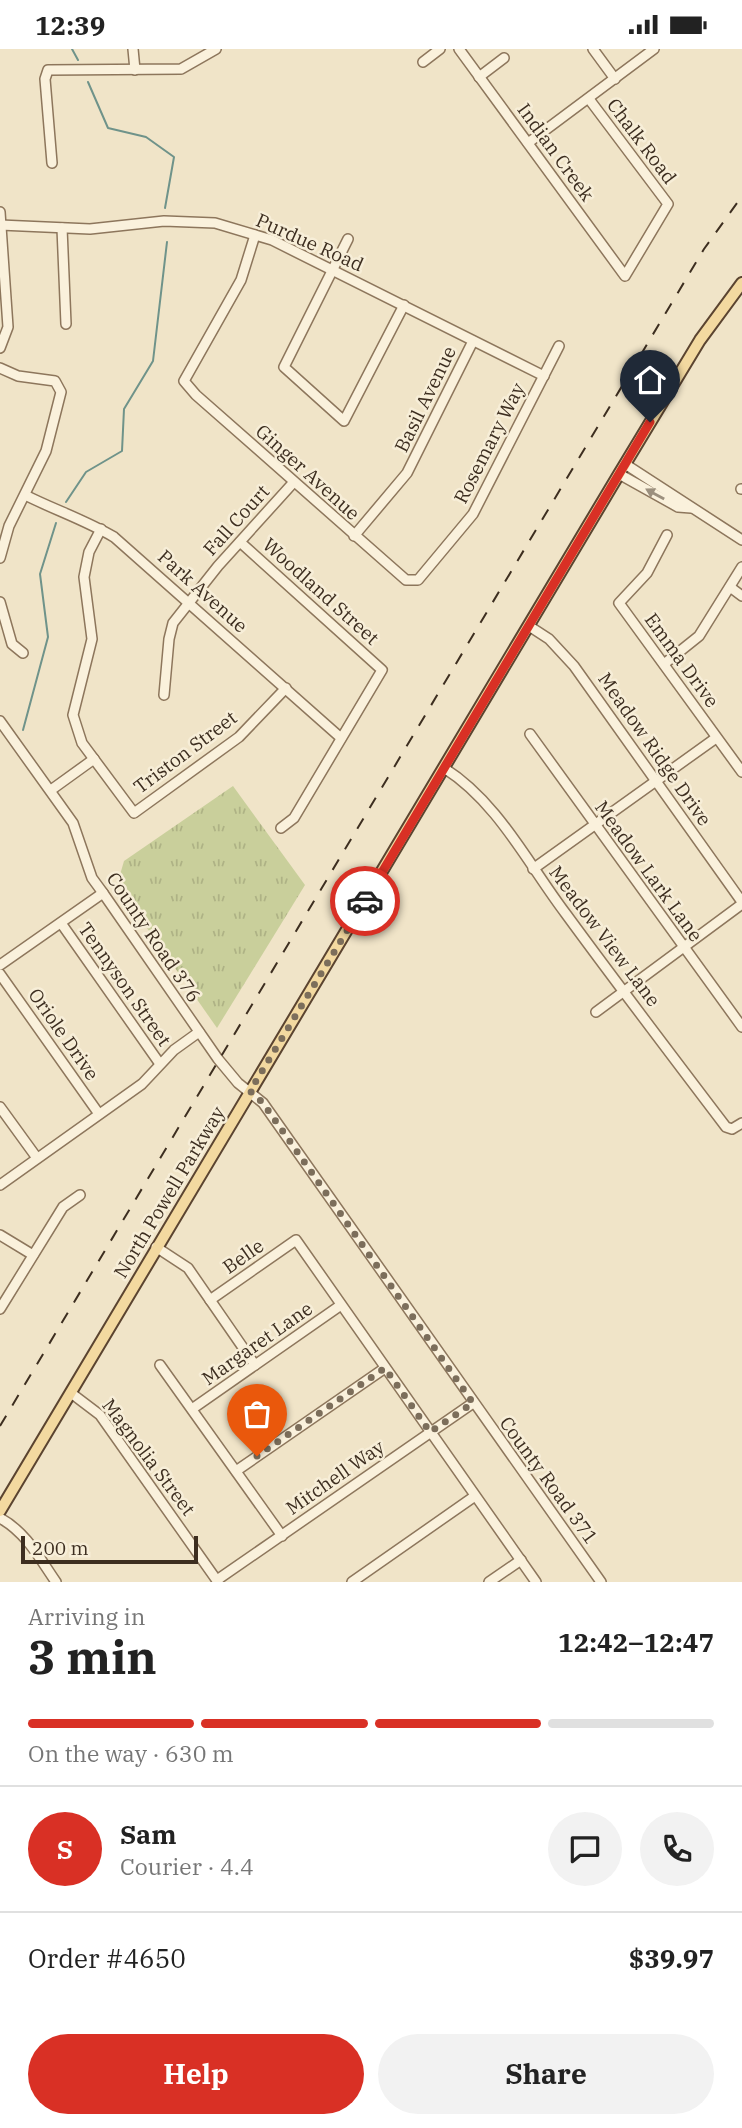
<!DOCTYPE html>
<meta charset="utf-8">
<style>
body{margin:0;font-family:"IBM Plex Serif",serif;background:#f2f2f2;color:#222;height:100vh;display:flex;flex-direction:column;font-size:26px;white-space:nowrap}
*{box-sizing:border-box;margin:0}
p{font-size:23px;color:#767676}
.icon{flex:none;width:38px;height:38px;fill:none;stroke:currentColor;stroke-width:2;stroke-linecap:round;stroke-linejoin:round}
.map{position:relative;height:1533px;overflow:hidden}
.sheet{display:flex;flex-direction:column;background:#fff;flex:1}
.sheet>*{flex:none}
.scale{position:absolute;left:21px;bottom:18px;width:177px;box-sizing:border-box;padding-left:7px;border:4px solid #3d2e20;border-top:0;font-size:19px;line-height:24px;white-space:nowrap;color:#3d2e20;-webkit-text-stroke:5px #f7eed8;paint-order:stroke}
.pin{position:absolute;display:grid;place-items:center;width:60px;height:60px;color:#fff;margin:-72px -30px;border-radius:50% 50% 50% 0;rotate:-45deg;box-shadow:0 0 7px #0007}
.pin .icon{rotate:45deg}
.courier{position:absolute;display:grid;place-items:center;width:70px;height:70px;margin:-35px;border:5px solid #d93025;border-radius:50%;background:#fff;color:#222;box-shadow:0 2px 9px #0007}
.overview em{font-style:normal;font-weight:800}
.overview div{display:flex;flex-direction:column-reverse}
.overview{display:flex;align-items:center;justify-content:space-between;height:119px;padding:0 28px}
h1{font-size:46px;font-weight:800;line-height:52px}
.bar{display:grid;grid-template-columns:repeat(4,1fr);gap:10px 7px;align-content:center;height:84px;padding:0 28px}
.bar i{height:9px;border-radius:5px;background:#e0e0e0}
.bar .current{background:#d93025}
.bar p{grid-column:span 4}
.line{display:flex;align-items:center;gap:18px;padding:0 28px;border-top:2px solid #e0e0e0}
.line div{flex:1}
.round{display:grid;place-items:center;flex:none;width:74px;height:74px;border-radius:37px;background:#f2f2f2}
.button{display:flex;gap:14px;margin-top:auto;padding:14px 28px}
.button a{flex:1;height:80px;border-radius:42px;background:#d93025;color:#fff;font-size:28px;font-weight:800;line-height:80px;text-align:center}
.button a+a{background:#f2f2f2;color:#222}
.status{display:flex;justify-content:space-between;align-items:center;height:49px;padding:0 35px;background:#fff;direction:ltr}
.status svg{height:19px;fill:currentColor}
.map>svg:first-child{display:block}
.grass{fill:url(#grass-tufts)}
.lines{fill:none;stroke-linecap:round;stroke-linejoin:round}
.stream{stroke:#6f938a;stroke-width:2}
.minor-casing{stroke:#8d765c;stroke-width:12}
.major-casing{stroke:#5b4430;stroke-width:14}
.minor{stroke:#faf1dc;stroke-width:9}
.major{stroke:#f3d9a0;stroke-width:10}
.rail{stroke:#3d2e20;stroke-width:2;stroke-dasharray:12 12;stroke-linecap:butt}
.oneway{fill:#9c907e}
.done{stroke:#7c6e5b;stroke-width:7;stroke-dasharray:0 12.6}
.route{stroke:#d93025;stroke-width:9}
.labels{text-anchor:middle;stroke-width:5;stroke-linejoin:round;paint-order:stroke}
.street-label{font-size:19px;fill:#3d2e20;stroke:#f7eed8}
</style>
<div class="status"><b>12:39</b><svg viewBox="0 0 49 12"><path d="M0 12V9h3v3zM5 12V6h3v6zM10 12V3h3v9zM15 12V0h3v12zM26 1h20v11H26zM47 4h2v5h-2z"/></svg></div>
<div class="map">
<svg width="742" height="1533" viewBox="0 0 742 1533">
<defs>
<pattern id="grass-tufts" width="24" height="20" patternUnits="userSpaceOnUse" patternTransform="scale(1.75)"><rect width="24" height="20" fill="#c9cf9b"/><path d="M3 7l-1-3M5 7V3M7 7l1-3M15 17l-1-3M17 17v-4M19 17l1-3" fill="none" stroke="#aeb285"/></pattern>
</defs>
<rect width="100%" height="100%" fill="#f0e4c8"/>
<!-- grass -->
<polygon class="grass" points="233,737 305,836 217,979 117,836 124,812"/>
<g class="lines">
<!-- stream -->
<g class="stream">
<polyline points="72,0 78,11"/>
<polyline points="88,33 108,79 146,88 174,108 165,159"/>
<polyline points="66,453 86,423 122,402 124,360 153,312 167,193"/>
<polyline points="23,681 48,588 40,525 56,474"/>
</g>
<!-- minor casing -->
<g class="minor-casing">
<g id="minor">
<polyline points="133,0 135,21"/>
<polyline points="459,0 625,227 668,155 589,50"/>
<polyline points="593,0 615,30"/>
<polyline points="423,13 440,0"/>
<polyline points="479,28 504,9"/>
<polyline points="528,94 654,0"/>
<polyline points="52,114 45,30 48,21 181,20 216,0"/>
<polyline points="0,163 8,278 0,299"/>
<polyline points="0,176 90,180 164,172 215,174 272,191 544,327"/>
<polyline points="62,179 66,275"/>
<polyline points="255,186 241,231 184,332 196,346 406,531 418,531 473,465 559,297"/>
<polyline points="348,190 284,318 344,372 404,256"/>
<polyline points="0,319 18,327 55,332 61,343 46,402 9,477 0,509"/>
<polyline points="625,415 742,491"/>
<polyline points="619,425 678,458 691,459"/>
<polyline points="741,440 742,440"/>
<path d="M25 446C55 461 85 471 114 488L341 689"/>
<polyline points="101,480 89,503 84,528 92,590 73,666 82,694 134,764 239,688 286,639"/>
<polyline points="667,486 647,524 619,554 742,723"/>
<polyline points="354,487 407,424 473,292"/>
<polyline points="240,493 382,621 294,769 281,779"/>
<polyline points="730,538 742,547"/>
<polyline points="0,553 12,595 23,604"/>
<polyline points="529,577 549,590 574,617 742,853"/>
<polyline points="664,615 699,587 742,518"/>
<polyline points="164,646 169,590 173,574 218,517 293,434"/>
<polyline points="0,672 73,774 92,829 103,844 218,1010 238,1034 263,1054 601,1533"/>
<polyline points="530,685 742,978"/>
<path d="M444 719C498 753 528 815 566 865 618 936 672 1007 726 1078L732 1080 742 1074"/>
<polyline points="51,741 94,710"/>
<polyline points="533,820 716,689"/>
<polyline points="61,874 160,1015"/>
<polyline points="0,916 103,844"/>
<polyline points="0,925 99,1065"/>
<polyline points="596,963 742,855"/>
<polyline points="0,1058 37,1109"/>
<polyline points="0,1136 142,1035 174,1001 199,983"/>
<polyline points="0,1186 33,1206"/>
<polyline points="156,1198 188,1219 255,1316"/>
<polyline points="210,1251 296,1191 536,1533"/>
<polyline points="0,1260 63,1158 80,1146"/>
<polyline points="160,1316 282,1487"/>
<polyline points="71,1344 100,1366 218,1533"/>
<polyline points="192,1360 341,1256"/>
<polyline points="236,1422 385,1319"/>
<path d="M0 1469C26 1483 40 1510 56 1533"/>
<polyline points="217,1531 473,1354"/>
<polyline points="352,1533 475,1447"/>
<polyline points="489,1533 521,1511"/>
</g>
</g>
<!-- major casing -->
<g class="major-casing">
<polyline id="major" points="0,1462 619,425 700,291 742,234"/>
</g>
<!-- minor -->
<use href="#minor" class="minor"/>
<!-- major -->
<use href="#major" class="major"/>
<!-- rail -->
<polyline class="rail" points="0,1377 704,200 742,147"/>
</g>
<!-- one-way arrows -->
<defs><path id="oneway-solid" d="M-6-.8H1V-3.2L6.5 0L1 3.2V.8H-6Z" transform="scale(1.75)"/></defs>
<use class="oneway" href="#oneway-solid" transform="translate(655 445) rotate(-151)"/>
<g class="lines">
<!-- done -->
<polyline class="done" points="257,1407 385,1319 430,1383 473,1354 263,1054 250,1042 365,852"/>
<!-- route -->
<polyline class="route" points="365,852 650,373"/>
</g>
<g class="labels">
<!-- street labels -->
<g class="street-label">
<text transform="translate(642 92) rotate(53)" y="7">Chalk Road</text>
<text transform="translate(556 103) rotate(54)" y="7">Indian Creek</text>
<text transform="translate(310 193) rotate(24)" y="7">Purdue Road</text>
<text transform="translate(425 350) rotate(-64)" y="7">Basil Avenue</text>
<text transform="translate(489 394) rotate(-63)" y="7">Rosemary Way</text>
<text transform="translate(308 423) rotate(42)" y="7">Ginger Avenue</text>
<text transform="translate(236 471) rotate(-48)" y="7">Fall Court</text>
<text transform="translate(203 542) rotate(42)" y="7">Park Avenue</text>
<text transform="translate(321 542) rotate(42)" y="7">Woodland Street</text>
<text transform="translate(682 611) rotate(54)" y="7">Emma Drive</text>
<text transform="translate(655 700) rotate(55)" y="7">Meadow Ridge Drive</text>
<text transform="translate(185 703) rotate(-37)" y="7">Triston Street</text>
<text transform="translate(649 822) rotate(54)" y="7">Meadow Lark Lane</text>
<text transform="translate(605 887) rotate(53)" y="7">Meadow View Lane</text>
<text transform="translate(154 888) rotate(56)" y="7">County Road 376</text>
<text transform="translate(125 935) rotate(55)" y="7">Tennyson Street</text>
<text transform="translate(64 985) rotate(55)" y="7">Oriole Drive</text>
<text transform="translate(169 1143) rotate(-59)" y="7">North Powell Parkway</text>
<text transform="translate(243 1207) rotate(-35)" y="7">Belle</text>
<text transform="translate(257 1294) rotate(-35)" y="7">Margaret Lane</text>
<text transform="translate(149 1408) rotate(53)" y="7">Magnolia Street</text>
<text transform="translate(335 1428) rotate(-35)" y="7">Mitchell Way</text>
<text transform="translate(549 1431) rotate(54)" y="7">County Road 371</text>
</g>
</g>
</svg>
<div class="scale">200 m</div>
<div class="pin" style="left:257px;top:1407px;background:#ea580c"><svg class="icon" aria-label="bag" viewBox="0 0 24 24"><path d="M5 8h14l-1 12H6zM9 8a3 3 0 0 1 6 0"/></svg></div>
<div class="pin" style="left:650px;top:373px;background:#1f2937"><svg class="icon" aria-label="home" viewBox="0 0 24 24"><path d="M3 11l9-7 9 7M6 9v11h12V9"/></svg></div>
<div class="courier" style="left:365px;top:852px"><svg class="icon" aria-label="car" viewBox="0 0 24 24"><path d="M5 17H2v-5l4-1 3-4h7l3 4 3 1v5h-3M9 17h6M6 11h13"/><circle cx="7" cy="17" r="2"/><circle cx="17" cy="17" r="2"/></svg></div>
</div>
<section class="sheet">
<div class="overview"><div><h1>3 min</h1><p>Arriving in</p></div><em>12:42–12:47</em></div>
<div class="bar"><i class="current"></i><i class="current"></i><i class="current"></i><i></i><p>On the way · 630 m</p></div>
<div class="line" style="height:126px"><b class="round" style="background:#d93025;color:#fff">S</b><div><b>Sam</b><p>Courier · 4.4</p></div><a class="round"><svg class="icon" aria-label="chat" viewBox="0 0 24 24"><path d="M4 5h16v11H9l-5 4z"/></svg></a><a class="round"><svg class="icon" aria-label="phone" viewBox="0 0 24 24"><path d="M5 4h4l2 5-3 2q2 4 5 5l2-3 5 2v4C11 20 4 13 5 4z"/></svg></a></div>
<div class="line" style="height:91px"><div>Order #4650</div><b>$39.97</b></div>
<div class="button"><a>Help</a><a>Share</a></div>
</section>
